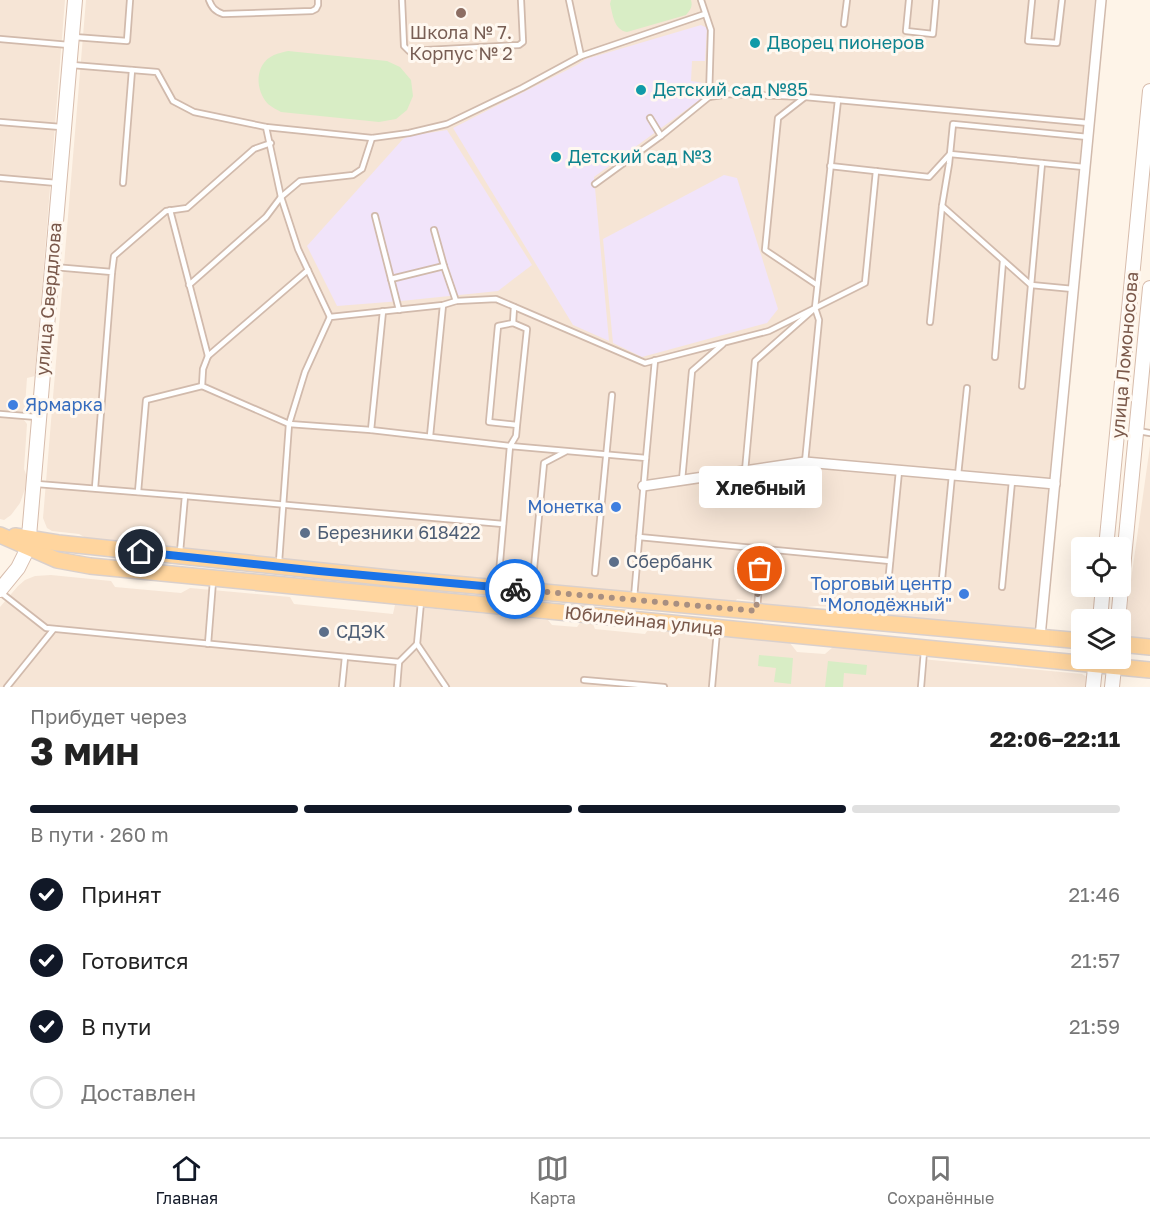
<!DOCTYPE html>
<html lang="ru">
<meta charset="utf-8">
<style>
body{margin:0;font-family:"Golos Text",sans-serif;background:#f2f2f2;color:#222;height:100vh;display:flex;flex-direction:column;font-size:22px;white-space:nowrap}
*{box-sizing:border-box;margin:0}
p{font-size:20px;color:#767676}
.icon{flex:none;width:33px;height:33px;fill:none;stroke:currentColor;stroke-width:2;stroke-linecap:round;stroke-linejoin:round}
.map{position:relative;height:687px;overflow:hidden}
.drawer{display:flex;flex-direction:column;background:#fff;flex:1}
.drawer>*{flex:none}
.fabs{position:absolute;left:1071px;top:537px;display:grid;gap:12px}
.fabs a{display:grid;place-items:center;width:60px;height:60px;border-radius:6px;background:#fff;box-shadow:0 6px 24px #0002;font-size:30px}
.pin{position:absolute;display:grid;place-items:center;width:51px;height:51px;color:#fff;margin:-26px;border:3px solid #fff;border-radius:50%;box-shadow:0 2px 6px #0007}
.courier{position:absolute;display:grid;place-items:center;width:60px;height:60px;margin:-30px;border:4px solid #1a73e8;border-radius:50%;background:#fff;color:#222;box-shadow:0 2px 8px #0007}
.bubble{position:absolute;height:42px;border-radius:6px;background:#fff;box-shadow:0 6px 24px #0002;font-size:20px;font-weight:700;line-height:42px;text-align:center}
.overview em{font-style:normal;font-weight:700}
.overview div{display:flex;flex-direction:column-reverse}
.overview{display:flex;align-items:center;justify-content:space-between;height:102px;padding:0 30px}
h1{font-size:39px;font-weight:700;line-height:45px}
.bar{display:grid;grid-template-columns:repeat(4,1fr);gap:9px 6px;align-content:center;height:72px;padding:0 30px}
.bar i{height:8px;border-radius:4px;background:#e0e0e0}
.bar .on{background:#111827}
.bar p{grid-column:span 4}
ol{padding:0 30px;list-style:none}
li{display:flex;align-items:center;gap:18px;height:66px}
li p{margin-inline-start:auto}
li .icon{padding:6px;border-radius:50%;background:#111827;color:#fff;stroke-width:4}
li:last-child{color:#767676}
li i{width:33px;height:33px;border:3px solid #e0e0e0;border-radius:50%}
.menu{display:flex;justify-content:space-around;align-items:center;height:84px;border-top:2px solid #e0e0e0;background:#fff;font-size:16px;color:#767676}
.menu a{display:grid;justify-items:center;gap:3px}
.menu .on{color:#111827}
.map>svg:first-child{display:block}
.residential{fill:#f6e5d6}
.education{fill:#f1e4fa}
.green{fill:#d8edc5}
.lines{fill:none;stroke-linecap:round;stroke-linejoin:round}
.lane-casing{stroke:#d1baac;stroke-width:8}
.street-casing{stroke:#d1baac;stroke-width:12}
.secondary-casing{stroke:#d7bcac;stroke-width:16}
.primary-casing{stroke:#dad0cc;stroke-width:18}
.lane{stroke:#fff;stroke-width:4.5}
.street{stroke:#fff;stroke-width:9}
.secondary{stroke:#fff;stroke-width:14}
.primary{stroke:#ffd59e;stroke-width:15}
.done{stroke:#a88f81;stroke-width:6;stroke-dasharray:0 10.8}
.route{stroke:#1a73e8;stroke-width:8}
.education-dot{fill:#8d6e63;stroke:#fff8f0;stroke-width:2}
.culture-dot{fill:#0f9aa8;stroke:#fff8f0;stroke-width:2}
.shop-dot{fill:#3f7fe0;stroke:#fff8f0;stroke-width:2}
.service-dot{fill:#5c6f8a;stroke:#fff8f0;stroke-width:2}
.labels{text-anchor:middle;stroke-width:6;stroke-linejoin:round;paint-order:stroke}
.education-label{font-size:18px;fill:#785e54;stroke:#fff8f0}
.culture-label{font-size:18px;fill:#0d838f;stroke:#fff8f0;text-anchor:start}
.street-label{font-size:18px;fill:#7a584a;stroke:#fff8f0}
.shop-label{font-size:18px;fill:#366cbe;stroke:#fff8f0;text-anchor:end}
.service-label{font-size:18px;fill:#4e5e75;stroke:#fff8f0;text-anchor:start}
</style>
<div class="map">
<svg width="1150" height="687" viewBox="0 0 1150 687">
<rect width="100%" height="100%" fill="#fef4e8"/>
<!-- residential -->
<g class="residential">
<polygon points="0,0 65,0 35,376 27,378 24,420 27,424 24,469 27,477 25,489 20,503 11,515 4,520 0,519"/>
<polygon points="86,0 1095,0 1039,627 1030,629 862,614 842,608 817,606 797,608 755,604 755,601 737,599 734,603 288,560 86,538 79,534 52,531 47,528 43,518"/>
<polygon points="1150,446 1150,640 1133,639 1126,635 1124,629"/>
<polygon points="51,575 111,581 115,587 181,593 190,588 290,597 294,604 393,614 395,605 548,620 552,625 577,627 580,623 593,624 595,629 645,634 648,630 790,643 797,652 825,654 833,647 916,654 921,659 1082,674 1087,677 1089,687 0,687 0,607 18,586 25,580 35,576"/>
</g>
<!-- education -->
<g class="education">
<polygon points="701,25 707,28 705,61 692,61 691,81 703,83 701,99 594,177 609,341 573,325 453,128 577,65 586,59"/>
<polygon points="447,130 532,265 498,291 401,301 337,306 307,246 403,139 409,136"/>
<polygon points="724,175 737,178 778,309 767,323 642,357 613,343 603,239"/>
</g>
<!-- green -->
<g class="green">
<path d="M611 0H691C693 7 690 10 686 15L627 32C614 30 613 15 610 4Z"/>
<path d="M288 51 387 61 400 67 411 80 413 96 407 110 396 119 379 122 281 112C277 110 272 107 268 104 255 90 254 64 274 55 278 53 284 52 288 51Z"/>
<polygon points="759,655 793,658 791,684 774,682 776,668 758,666"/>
<polygon points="828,661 867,665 866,675 844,673 843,687 825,687"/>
</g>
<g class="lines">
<!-- lane casing -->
<g class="lane-casing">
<g id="lane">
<path d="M209 0C212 8 215 11 223 14L312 11 316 9 318 5V0"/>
<polyline points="402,0 404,46 409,51 519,45 523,42 521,0"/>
<polyline points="569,0 581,56 705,14"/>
<polyline points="701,0 711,30 709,97"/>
<polyline points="909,0 906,31 933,34 936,0"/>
<polyline points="1032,0 1028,41 1057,43 1062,0"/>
<polyline points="844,24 847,0"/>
<polyline points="74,37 127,41 130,0"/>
<polyline points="0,39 69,45"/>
<polyline points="72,65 157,72 173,101 194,112 266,127 372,138 409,133 447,124 522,88 581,56"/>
<polyline points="805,97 778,118 765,250 817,285"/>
<polyline points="650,118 661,136"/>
<polyline points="0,122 61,127"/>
<polyline points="266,127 281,197 298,249 330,317"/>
<polyline points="830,166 929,177 950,154 1084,167"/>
<polyline points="0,178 57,183"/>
<polyline points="123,183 132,70"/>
<polyline points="595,184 661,136 709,97 729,94 805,97 1089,123"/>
<polyline points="942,206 949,164 953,124 1088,137"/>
<polyline points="170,210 208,356"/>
<polyline points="375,216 399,310"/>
<polyline points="434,230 444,266 456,301"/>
<polyline points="54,267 112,272 95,488"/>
<polyline points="308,270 208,356 203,369 202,386 289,424 371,430 510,446 516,436 517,425 527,329 513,323 498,326 489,422 517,425"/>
<polyline points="112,272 114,256 166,211 187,208 254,149 271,143"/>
<polyline points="391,279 444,266"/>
<polyline points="189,285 266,217 281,197 300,181 353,175 362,169 372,138"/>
<polyline points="930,322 942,206 1031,285 1073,289"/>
<polyline points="513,323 514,307"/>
<polyline points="995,357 1003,261"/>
<polyline points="1022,386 1042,163"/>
<polyline points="0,414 37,417"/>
<polyline points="371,430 383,311"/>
<polyline points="1138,431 1150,433"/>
<polyline points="430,436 443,305"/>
<polyline points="646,458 655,360"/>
<polyline points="805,462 819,320 815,308 865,283 876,171"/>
<polyline points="745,471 755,361 815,308 838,100"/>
<polyline points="958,475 967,388"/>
<polyline points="682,480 692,371 723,344"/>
<polyline points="37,484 185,496 180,552"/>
<polyline points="138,492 146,400 202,386"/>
<polyline points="185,496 503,524"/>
<polyline points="639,537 890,561"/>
<polyline points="279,562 289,424 305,372 330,317 443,305 456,301 496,299 645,363 769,331 815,308"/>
<polyline points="534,568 544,463 565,452"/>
<polyline points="595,573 612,395"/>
<polyline points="942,579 952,475"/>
<polyline points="888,584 899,471"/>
<polyline points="498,585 510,446 646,458 634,598"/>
<polyline points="1002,587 1012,481"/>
<polyline points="0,592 46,628 399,662"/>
<polyline points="757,609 762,549"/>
<polyline points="208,644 213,581"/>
<polyline points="417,644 446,687"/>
<polyline points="584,680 664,687"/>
<polyline points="7,687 53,630"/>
<polyline points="342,687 345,657"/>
<polyline points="397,687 399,662 417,644 421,602"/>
<polyline points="712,687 717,631"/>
<polyline points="921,687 924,651"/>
</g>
</g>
<!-- street casing -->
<g class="street-casing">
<g id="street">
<polyline points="643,486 805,462 1055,484"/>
<polyline points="1040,637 1101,0"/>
</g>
</g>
<!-- secondary casing -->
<g class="secondary-casing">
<g id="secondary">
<polyline points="1106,548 1150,91"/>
<polyline points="0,590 18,568 28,548 75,0"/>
<polyline points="1100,620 1103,586"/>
<polyline points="1118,620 1150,288"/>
<polyline points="1093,687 1096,658"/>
<polyline points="1112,687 1115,658"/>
</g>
</g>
<!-- primary casing -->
<g class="primary-casing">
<g id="primary">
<polyline points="0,535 57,560 90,566 1150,670"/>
<polyline points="15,536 58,543 399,579 1082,641"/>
<polyline points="1120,644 1150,647"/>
</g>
</g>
<!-- lane -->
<use href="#lane" class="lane"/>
<!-- street -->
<use href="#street" class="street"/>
<!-- secondary -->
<use href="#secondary" class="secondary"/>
<!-- primary -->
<use href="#primary" class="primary"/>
</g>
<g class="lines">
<!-- done -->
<polyline class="done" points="515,589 756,611 760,569"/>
<!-- route -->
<polyline class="route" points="141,552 319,571 515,589"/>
</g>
<!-- markers -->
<circle class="education-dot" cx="461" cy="13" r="6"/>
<g class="culture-dot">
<circle cx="755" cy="43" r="6"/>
<circle cx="641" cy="90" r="6"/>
<circle cx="556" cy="157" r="6"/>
</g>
<g class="shop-dot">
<circle cx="13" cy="405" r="6"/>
<circle cx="616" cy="507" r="6"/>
<circle cx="964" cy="594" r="6"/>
</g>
<g class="service-dot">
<circle cx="305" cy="533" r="6"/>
<circle cx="614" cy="562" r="6"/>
<circle cx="324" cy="632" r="6"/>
</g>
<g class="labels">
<!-- education labels -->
<g class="education-label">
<text x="461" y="39">Школа № 7.<tspan x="461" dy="21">Корпус № 2</tspan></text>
</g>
<!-- culture labels -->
<g class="culture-label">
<text x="767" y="49">Дворец пионеров</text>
<text x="653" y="96">Детский сад №85</text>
<text x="568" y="163">Детский сад №3</text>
</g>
<!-- street labels -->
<g class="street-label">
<text transform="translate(49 299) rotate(-85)" y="6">улица Свердлова</text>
<text transform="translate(1125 355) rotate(-85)" y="6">улица Ломоносова</text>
<text transform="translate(644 621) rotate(6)" y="6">Юбилейная улица</text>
</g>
<!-- shop labels -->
<g class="shop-label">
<text x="25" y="411" text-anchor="start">Ярмарка</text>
<text x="604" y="513">Монетка</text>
<text x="952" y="590">Торговый центр<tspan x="952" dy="21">"Молодёжный"</tspan></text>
</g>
<!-- service labels -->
<g class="service-label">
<text x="317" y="539">Березники 618422</text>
<text x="626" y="568">Сбербанк</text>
<text x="336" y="638">СДЭК</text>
</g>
</g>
</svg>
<div class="fabs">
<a><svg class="icon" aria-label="locate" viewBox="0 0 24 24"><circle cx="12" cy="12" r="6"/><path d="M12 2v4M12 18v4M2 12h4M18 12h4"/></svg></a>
<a><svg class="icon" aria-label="layers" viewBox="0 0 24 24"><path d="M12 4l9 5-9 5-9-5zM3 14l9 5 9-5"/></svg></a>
</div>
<div class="pin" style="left:760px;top:569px;background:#ea580c"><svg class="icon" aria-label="bag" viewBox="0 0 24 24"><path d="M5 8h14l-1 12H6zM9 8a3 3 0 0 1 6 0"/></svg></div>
<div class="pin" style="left:141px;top:552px;background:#1f2937"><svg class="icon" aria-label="home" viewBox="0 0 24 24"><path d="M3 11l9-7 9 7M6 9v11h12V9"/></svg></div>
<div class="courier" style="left:515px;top:589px"><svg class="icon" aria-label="bike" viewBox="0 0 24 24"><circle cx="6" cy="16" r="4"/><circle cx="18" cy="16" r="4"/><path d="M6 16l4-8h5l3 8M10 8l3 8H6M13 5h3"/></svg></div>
<div class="bubble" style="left:699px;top:466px;width:123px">Хлебный</div>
</div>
<section class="drawer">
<div class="overview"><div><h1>3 мин</h1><p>Прибудет через</p></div><em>22:06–22:11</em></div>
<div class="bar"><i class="on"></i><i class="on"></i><i class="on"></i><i></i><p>В пути · 260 m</p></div>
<ol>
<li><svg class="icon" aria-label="check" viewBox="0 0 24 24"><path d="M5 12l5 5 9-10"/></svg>Принят<p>21:46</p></li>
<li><svg class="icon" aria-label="check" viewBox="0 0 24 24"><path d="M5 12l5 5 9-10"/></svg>Готовится<p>21:57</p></li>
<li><svg class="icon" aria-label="check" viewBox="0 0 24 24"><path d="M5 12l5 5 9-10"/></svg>В пути<p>21:59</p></li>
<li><i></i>Доставлен</li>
</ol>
</section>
<nav class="menu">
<a class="on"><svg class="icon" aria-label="home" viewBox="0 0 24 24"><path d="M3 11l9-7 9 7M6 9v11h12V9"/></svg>Главная</a>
<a><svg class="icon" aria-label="map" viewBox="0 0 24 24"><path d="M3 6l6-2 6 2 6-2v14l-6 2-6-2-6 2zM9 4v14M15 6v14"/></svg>Карта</a>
<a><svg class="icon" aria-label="saved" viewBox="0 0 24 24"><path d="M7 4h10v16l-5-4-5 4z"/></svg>Сохранённые</a>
</nav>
